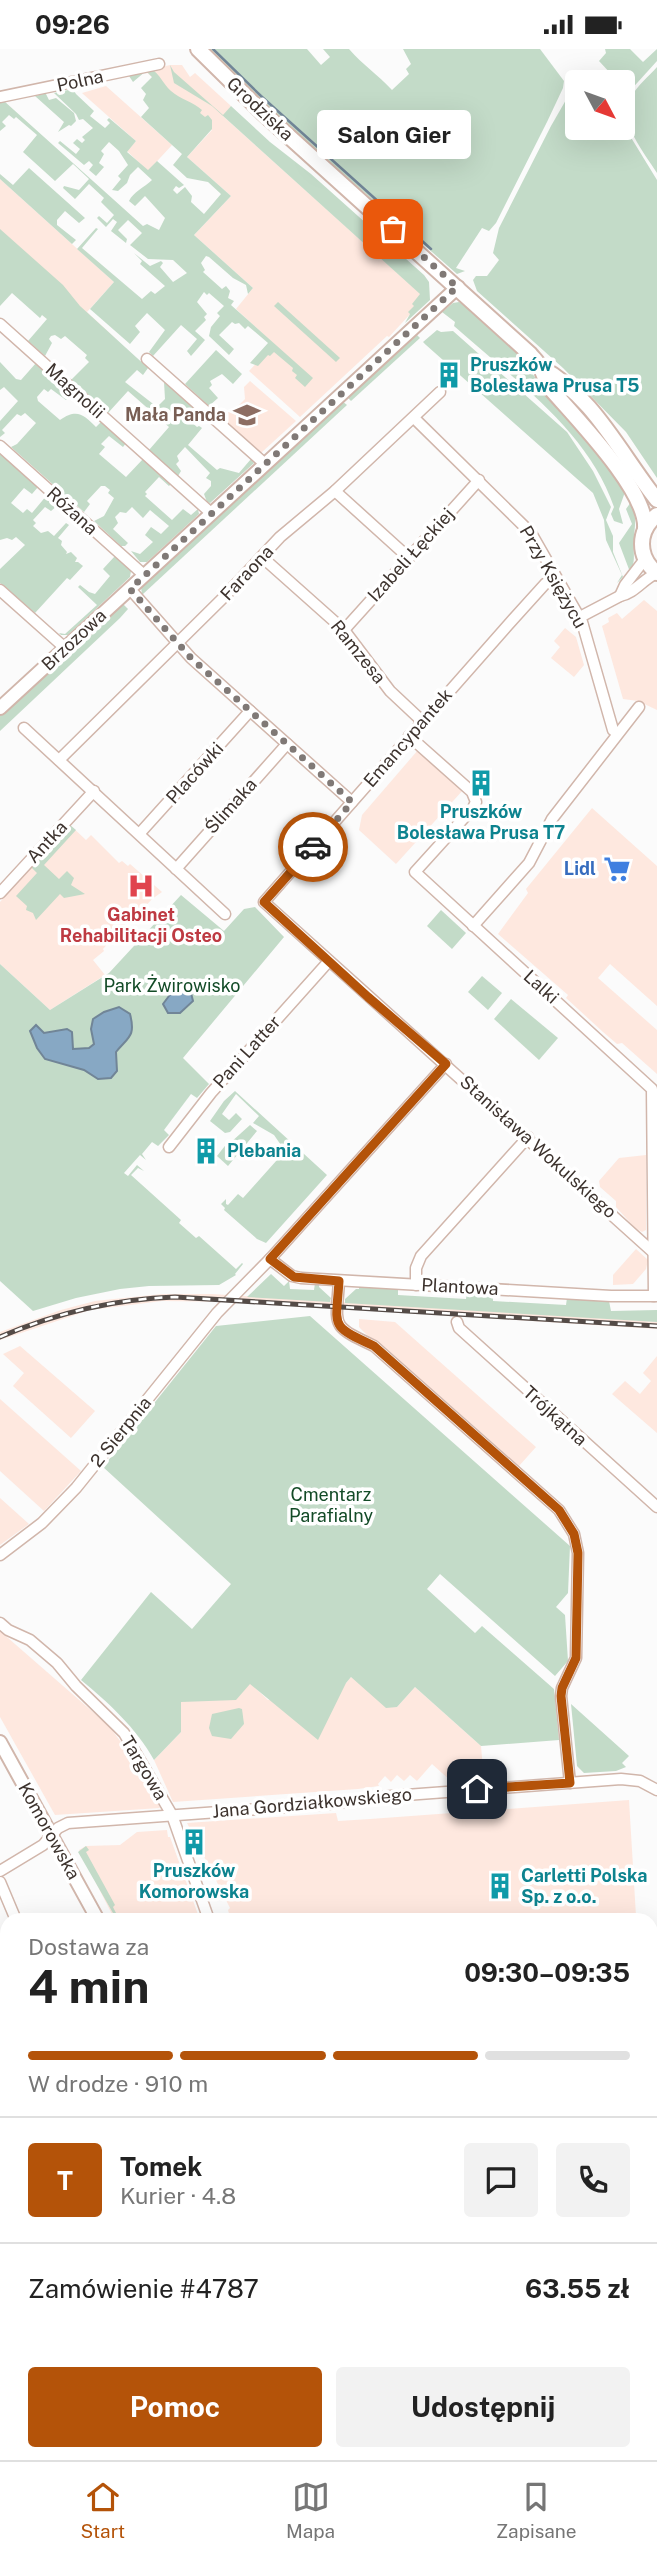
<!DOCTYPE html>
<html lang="pl">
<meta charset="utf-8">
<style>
body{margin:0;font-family:"Public Sans",sans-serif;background:#f2f2f2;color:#222;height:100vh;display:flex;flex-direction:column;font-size:26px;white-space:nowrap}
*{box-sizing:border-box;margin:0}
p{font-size:23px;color:#767676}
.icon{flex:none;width:38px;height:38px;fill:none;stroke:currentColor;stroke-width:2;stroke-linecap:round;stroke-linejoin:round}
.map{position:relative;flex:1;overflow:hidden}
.sheet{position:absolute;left:0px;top:1864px;width:658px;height:548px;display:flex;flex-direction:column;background:#fff;border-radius:21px 21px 0 0;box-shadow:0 7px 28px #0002}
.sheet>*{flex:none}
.needle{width:46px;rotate:131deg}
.buttons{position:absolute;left:565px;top:21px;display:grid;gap:14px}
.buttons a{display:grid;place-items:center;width:70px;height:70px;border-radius:7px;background:#fff;box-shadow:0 7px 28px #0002;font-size:35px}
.pin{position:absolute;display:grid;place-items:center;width:60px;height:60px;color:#fff;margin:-30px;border-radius:14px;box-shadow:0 4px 10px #0006}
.courier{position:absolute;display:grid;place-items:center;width:70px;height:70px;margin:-35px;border:5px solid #b45309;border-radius:50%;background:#fff;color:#222;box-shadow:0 2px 9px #0007}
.bubble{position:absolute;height:49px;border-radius:7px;background:#fff;box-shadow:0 7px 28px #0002;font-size:23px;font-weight:700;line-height:49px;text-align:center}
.summary em{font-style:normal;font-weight:700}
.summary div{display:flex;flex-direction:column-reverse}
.summary{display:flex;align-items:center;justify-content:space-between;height:119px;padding:0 28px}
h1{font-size:46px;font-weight:700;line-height:52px}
.bar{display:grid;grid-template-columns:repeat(4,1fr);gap:10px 7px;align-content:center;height:84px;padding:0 28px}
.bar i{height:9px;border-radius:5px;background:#e0e0e0}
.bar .on{background:#b45309}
.bar p{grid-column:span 4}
.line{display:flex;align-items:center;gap:18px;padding:0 28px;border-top:2px solid #e0e0e0}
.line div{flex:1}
.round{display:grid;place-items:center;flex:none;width:74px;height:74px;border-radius:7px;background:#f2f2f2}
.button{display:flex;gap:14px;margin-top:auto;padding:14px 28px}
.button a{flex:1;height:80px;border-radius:7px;background:#b45309;color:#fff;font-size:28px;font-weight:700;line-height:80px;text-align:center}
.button a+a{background:#f2f2f2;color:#222}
.status{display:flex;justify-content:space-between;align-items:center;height:49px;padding:0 35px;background:#fff;direction:ltr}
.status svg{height:19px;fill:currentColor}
.dock{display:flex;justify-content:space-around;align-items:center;height:98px;border-top:2px solid #e0e0e0;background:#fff;font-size:19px;color:#767676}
.dock a{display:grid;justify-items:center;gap:4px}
.dock .on{color:#b45309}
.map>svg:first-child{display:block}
.built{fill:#fee8df}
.green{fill:#c3dbc8}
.water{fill:#87a8c4;stroke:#718597;stroke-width:2}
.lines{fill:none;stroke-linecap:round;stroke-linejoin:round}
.stream{stroke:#718597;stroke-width:2.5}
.minor-casing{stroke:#d1b6ab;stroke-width:13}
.tertiary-casing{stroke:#d1b6ab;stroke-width:16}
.secondary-casing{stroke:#d1b6ab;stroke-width:18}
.minor{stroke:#fff;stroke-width:10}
.tertiary{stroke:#fff;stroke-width:12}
.secondary{stroke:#fff;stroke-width:14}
.rail-casing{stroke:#544b47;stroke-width:5}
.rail{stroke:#fff;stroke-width:2.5;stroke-dasharray:8;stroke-linecap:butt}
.done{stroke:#807976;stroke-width:7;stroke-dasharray:0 12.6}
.route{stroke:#b45309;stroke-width:9}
.labels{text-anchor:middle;stroke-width:7;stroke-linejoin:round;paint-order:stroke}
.street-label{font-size:18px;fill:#3d332e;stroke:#fff}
.culture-label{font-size:18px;font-weight:bold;fill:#0d838f;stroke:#fff;text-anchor:start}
.education-label{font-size:18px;font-weight:bold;fill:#785e54;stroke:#fff;text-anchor:end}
.shop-label{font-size:18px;font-weight:bold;fill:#366cbe;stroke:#fff;text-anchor:end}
.health-label{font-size:18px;font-weight:bold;fill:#be3a42;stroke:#fff}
.park-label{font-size:18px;fill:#134b27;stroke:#fff}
</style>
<div class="status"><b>09:26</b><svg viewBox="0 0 49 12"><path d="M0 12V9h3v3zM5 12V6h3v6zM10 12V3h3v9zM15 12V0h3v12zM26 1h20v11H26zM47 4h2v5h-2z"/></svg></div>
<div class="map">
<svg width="657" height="2411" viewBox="0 0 657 2411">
<rect width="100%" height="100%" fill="#fbfbfb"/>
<!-- built -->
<g class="built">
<polygon points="170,16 182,16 190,28 195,24 231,57 223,67 425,249 389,288 387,287 300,368 249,322 274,295 236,260 253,239 194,186 231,147 187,108 212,81 145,22"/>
<polygon points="106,37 172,96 148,122 127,102 136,92 82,44"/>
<polygon points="0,130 114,233 87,263 115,289 94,312 0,228"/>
<polygon points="250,332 296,372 261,404 218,366 234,361 245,350 244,338"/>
<polygon points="644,551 657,562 657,661 638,652 623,650 602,577 609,573 608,569 617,564 622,570"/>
<polygon points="565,579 576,588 584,616 574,628 551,609 560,598 554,592"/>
<polygon points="418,701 463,741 396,815 359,781 362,766"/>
<polygon points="592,759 657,817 657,957 610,915 598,929 657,981 657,1025 622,994 617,995 603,983 566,949 568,946 498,885 528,844 526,840"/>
<polygon points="70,776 86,791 91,786 119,814 122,812 128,817 130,815 162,843 152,850 129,875 127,873 103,900 104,902 93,911 105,926 50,961 0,915 0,853"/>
<polygon points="646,1106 646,1181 642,1183 635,1179 616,1158 616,1152 600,1138 599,1132 619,1109"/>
<polygon points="636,1200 648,1211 646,1220 633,1235 613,1236 613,1226"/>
<polygon points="162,1245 212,1245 619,1270 657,1273 657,1280 235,1253 162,1252 90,1261 0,1291 0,1283 61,1261 95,1252"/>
<polygon points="359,1270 395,1273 536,1398 519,1417 382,1296 369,1288 359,1278"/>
<polygon points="20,1297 95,1362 71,1389 13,1337 24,1324 3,1305"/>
<polygon points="657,1307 657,1384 612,1345 625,1332 640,1345 651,1332 643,1324"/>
<polygon points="0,1350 81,1422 44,1462 0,1422"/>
<polygon points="0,1449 29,1475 0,1496"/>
<polygon points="0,1582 109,1677 143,1723 160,1759 55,1766 0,1668"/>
<polygon points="351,1628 397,1658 415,1638 481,1697 484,1731 452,1733 432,1715 417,1732 410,1726 404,1732 397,1726 391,1733 385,1727 378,1735 379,1737 358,1740 173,1753 154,1711 181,1683 181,1653 250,1634 268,1651 346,1634"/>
<polygon points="629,1751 636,1867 630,1871 231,1871 228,1861 230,1859 187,1774 336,1764 338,1772 370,1770"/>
<polygon points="167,1781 168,1788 170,1788 200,1871 115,1871 79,1801 86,1797 120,1796 137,1783"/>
</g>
<!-- green -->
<g class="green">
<path d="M209 0H307L321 16 330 8 323 0H349C363 16 377 25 392 41L409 25 406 20 411 15 403 0H540L564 32 563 39 547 73 496 174 489 182 482 179 456 219 465 222 457 225 281 70Z"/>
<polygon points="605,0 630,0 643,13 657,0 657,12 628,44 623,62 627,82 657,131 657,429 626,383 563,319 477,242 473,231 476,227 487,227 499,211 493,204 499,179 551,77 582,23 592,33 578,33 578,79 623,79 623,33 604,33 612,26 599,12 606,4"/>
<polygon points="170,16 174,23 223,66 231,57 270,93 311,125 424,226 429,233 430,251 405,274 410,265 408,263 414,257 412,255 420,245 212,57 174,34"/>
<path d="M657 18V124C644 103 618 74 631 48 637 37 649 27 657 18Z"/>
<path d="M151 20C160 25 163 35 171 42 180 50 193 53 202 61L200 64 205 68 208 66 212 71V80L187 108 231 147 194 186 253 239 248 245 246 236 233 229 209 208 206 207 201 214 205 221 203 223 222 240 226 237 230 242 228 249 234 252 231 256 313 329 305 338 295 329 297 326 292 322 293 319 274 303 270 307 268 306 258 317 250 314 268 294 248 277 245 280 239 274 235 275 232 273 219 286 234 300 229 306 209 287 211 278 220 267 217 264 224 257 209 244 207 246 204 243 197 253 207 265 204 268 206 271 195 282 205 291 191 307 187 302 197 290 181 276 153 307 149 303 165 281 147 264 135 277 140 283 130 295 90 260 114 233 77 200 96 179 98 180 82 199 142 250 151 242 155 245 165 237 140 215 142 212 134 204 150 217 161 212 163 214 160 218 173 233 187 224 173 211 148 210 130 196 142 184 128 171 118 181 127 190 126 194 111 182 117 173 113 170 106 178 97 169 99 167 107 174 114 166 101 153 104 149 89 135 75 150 63 139 64 137 79 141 89 130 73 115 55 132 23 103 37 86 16 68 14 70 9 66 2 73 6 77 0 82V53L4 52 143 177 147 175 159 181 165 169 145 147 135 157 129 152C133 143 145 138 152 131L138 118 130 126 127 134 118 142 112 141 121 130 118 127 128 116 119 102 109 93 101 102 104 105 99 114 104 118 96 127 89 121 93 116 89 112 84 116 58 94 60 92 76 105 80 100 73 94 77 90 82 94 85 91 82 88 93 79 83 70 79 71 76 65 54 44 73 40 76 45 94 62 90 67 105 79 110 74 107 71 109 69 136 92 127 103 148 121 157 112 184 136 179 139 176 137 173 141 177 145 185 138 192 147 191 153 204 165 221 145 208 133 187 129 173 116 182 105 141 68 149 59 143 51 146 45 141 39 152 28 146 22 133 33 129 27Z"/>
<polygon points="43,45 46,45 49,51 56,49 74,64 76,72 71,77 69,76 58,83 64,73 35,47"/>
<polygon points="29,119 85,169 79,174 65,162 57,171 57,176 76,191 72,195 0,130 0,125 13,136"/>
<polygon points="0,180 63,236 80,257 148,319 143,326 137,321 125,333 157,358 165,350 164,333 197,362 189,371 197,378 199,377 202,379 188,396 217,421 220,419 239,424 251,410 254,414 210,454 207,453 204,445 211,437 211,432 206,429 210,424 185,398 177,407 179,412 176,415 181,422 178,427 149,401 169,378 128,342 108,364 71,331 89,313 85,309 87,306 65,287 61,290 55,286 51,287 49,290 52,294 45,307 28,292 47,270 42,266 40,269 12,244 0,257"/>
<polygon points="278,253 340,309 336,313 274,257"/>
<path d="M459 253 465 255 515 302 544 340 605 413 625 443 619 460 623 475 614 472 611 465 614 458C588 381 512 329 454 277L455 273 442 263 453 254Z"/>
<polygon points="437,281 441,283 453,282 567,383 593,422 611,458 606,471 613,487 613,503 623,528 617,534 622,526 606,491 604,471 593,444 426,296 423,293"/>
<polygon points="417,286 420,289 351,352 347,348"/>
<polygon points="216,301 242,325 233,335 222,325 210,332 212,336 209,339 218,349 209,357 185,335"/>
<path d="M0 313 16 330 21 331 36 314 71 345 66 351 51 340 48 343 44 340 37 348 38 352 60 371C77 359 84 366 96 378L102 372 126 394 123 398 109 387 101 395 105 398 99 405 126 428 143 410 171 435 169 437 159 428 145 443 147 445 145 447 172 471 183 460 191 466 198 460 199 465 147 513H140L131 502 140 505 153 493 145 486 151 478 161 485 169 477 150 461 143 469 132 458 126 464 120 463 115 468 118 474 113 480 128 494 125 497H121L94 472 104 467 114 449 108 444 110 441 105 437H101L87 452 90 455 84 463 11 398 17 395 36 374 25 364 21 367 17 365 2 381 5 384 0 388V372L18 352 4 338 0 341Z"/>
<polygon points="342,352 347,356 142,546 141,538"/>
<polygon points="0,404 38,438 32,445 24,439 11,454 23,464 27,460 32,464 47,446 58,456 51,462 45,458 33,471 36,474 33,477 41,484 48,482 54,487 66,474 69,476 58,489 62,492 61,496 67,503 66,505 71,503 77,509 75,513 78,513 83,517 70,531 67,529 35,564 0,534 0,520 25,496 16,488 12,491 7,489 0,491"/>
<path d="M631 453C638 471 634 476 634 494 633 506 636 512 630 523L619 494 632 475 626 460Z"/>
<polygon points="115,507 131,522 130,528 68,586 61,586 59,584 65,585 97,556 78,538 80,536 89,543 95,545 110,527 103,520"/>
<polygon points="122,554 128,560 120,569 0,682 0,667"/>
<polygon points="70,776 76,781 44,816 59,830 67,822 74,829 71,836 85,845 64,849 60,845 36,871 33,864 26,861 27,857 16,847 37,824 31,818"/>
<polygon points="181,846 224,882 244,860 255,858 284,888 183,1009 209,1035 197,1049 191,1045 164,1081 169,1086 158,1097 152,1093 142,1105 146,1111 140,1106 124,1124 128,1127 137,1116 144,1122 138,1119 131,1126 181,1171 179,1174 196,1189 199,1187 236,1220 242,1214 243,1215 235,1225 236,1226 219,1236 149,1237 120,1240 76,1249 33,1262 0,1232 0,915 50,961 109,924"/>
<polygon points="441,861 466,884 452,900 427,877"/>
<polygon points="482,927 502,944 488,961 468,943"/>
<polygon points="511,950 558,989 539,1011 494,970"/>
<polygon points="235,1042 327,1126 266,1194 257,1190 224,1161 225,1159 221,1155 226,1150 226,1155 228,1156 238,1145 243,1149 285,1102 274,1086 253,1074 259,1067 236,1045 222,1065 229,1071 236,1064 242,1070 230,1083 225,1084 210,1072 224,1052"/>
<polygon points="250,1076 257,1082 228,1117 217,1107 228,1093 230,1094"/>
<polygon points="271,1225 284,1237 289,1232 290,1240 314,1241 315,1234 319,1235 319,1238 331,1249 330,1253 247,1248"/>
<polygon points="359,1237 398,1239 398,1246 466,1250 467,1243 493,1245 493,1252 566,1256 567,1249 609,1252 611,1262 657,1261 657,1273 345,1254 345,1250 356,1240 359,1240"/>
<path d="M310 1267 570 1497 568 1544 556 1558 565 1566 568 1612 555 1627 440 1525 427 1540 475 1584 482 1577 554 1640 559 1691 481 1697 415 1638 397 1658 386 1659 351 1628 346 1634 318 1691 250 1635 236 1651 181 1653V1683L154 1711C137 1680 108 1653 81 1631L151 1543 192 1580 231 1535 103 1418 216 1277Z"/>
<polygon points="571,1655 629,1707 622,1714 626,1718 616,1722 584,1724 577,1717"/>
<polygon points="239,1659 242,1660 244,1675 231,1690 212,1687 209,1679 212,1665"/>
<polygon points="86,1797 89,1801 86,1803 115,1856 113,1858 119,1870 117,1871 78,1803"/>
<polygon points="0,2096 7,2116 7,2207 0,2209"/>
<polygon points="0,2287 7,2308 7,2404 41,2405 43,2411 0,2411"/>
</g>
<!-- water -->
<g class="water">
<polygon points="180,936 191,944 193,952 180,964 168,964 163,955 175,939"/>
<path d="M119 958 130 965C136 988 128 988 116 1003L117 1022 111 1029 98 1030 84 1021 45 1010 37 999 30 982 36 976 44 984 67 980 72 983 73 1000 89 999 94 995 91 980 93 970 104 963Z"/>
</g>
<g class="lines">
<!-- stream -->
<polyline class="stream" points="213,0 261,47 431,200"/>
<!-- minor casing -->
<g class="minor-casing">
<g id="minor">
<polyline points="0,48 159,15"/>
<polyline points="0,275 211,464"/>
<polyline points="147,310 265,415"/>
<polyline points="414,369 531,484 582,573 613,681 617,684"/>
<polyline points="0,397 144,526"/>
<polyline points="335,442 409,509"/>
<polyline points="262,508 344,581 390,642 422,672"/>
<polyline points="556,529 545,535 508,576 264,853 654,1204"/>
<polyline points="130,540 191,609 352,753"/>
<polyline points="0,541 65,599"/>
<polyline points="620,547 625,536 645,510"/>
<path d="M580 568 620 547C635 544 643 530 657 524"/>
<polyline points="344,581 479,431"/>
<polyline points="24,679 225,865"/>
<polyline points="409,687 472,743 476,753 473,759 415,823 652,1040 654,1247"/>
<polyline points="59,711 224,548 280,488 335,442 440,343"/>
<polyline points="140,784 250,662"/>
<polyline points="176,820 287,695"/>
<polyline points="0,844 94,742"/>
<polyline points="473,877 529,814 552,770 639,658"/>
<polyline points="169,1098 211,1044 329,912"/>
<polyline points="270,1210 292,1227 301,1229 611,1247 657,1247"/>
<path d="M339 1232C336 1279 330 1276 374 1297L559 1461 574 1485 578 1504 576 1609 562 1639 561 1647 570 1734"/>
<polyline points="416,1236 416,1219 421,1207 528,1088"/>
<polyline points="457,1273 459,1279 657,1458"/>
<polyline points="0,1506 42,1474 76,1439 217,1264 270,1210 446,1015"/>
<polyline points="0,1574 8,1581 30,1591 57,1614 76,1637 124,1684 172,1766 209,1871"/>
<polyline points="0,1822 43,1796 58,1779 68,1774 329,1755 379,1748 621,1730 640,1732 657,1741"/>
<polyline points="0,1833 16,1871"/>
<polyline points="651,2009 657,2009"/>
<polyline points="0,2067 7,2064"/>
<polyline points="0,2272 7,2292"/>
<polyline points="651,2285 657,2285"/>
<polyline points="46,2404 49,2411"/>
<polyline points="200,2404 202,2411"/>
<polyline points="482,2404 486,2411"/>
<polyline points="523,2411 537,2404"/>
</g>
</g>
<!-- tertiary casing -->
<g class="tertiary-casing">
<g id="tertiary">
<polyline points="0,659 458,238"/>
<polyline points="0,1693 98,1871"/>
<polyline points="651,2134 657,2134"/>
<polyline points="389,2404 393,2411"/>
</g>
</g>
<!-- secondary casing -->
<g class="secondary-casing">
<g id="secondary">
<path d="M198 0 263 64 530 305C533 309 538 313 540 318 544 324 545 332 549 338 574 367 648 442 645 480"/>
<path d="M540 318C593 346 621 406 657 451"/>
<path d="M657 466C637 482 637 508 657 524"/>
</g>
</g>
<!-- minor -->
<use href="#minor" class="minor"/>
<!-- tertiary -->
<use href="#tertiary" class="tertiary"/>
<!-- secondary -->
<use href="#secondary" class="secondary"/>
<!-- rail casing -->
<g class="rail-casing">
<path id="rail" d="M0 1288C56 1264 114 1250 175 1248L657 1277"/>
</g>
<!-- rail -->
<use href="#rail" class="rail"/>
</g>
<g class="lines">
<!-- done -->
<polyline class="done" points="313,798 352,753 191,609 130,540 457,238 393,180"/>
<!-- route -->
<path class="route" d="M313 798 264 853 368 948 446 1015 270 1210 294 1228 339 1232C336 1279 329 1276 374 1297L559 1461 574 1485 578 1504 576 1609 562 1639 561 1647 570 1734 477 1740"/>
</g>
<!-- icons -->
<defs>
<g id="building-bare" transform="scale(2.1)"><path d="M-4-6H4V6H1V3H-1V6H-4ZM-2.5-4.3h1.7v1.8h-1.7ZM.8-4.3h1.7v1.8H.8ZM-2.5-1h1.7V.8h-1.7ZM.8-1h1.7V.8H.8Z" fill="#0f9aa8" stroke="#fff" stroke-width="2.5" paint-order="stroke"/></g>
<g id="school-bare" transform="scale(2.1)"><path d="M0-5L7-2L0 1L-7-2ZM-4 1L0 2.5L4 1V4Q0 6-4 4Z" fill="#8d6e63" stroke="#fff" stroke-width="2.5" paint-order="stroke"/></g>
<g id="supermarket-bare" transform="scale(2.1)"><path d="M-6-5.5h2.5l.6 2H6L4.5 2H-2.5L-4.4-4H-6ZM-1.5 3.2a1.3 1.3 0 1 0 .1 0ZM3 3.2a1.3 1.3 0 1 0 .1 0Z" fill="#3f7fe0" stroke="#fff" stroke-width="2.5" paint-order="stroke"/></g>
<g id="hospital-bare" transform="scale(2.1)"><path d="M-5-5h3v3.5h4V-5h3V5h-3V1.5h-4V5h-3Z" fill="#e0444e" stroke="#fff" stroke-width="2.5" paint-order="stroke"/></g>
</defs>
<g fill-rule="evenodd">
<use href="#building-bare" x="449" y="326"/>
<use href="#school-bare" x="247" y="366"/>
<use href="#building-bare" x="481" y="734"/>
<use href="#supermarket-bare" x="617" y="820"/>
<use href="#hospital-bare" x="141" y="837"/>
<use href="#building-bare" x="206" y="1102"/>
<use href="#building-bare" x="194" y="1793"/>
<use href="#building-bare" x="500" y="1837"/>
</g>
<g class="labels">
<!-- street labels -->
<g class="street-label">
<text transform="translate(80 32) rotate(-12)" y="6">Polna</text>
<text transform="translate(260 60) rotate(43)" y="6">Grodziska</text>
<text transform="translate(75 342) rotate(42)" y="6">Magnolii</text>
<text transform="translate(72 462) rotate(42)" y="6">Różana</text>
<text transform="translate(411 506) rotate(-48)" y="6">Izabeli Łęckiej</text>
<text transform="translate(247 524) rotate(-47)" y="6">Faraona</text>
<text transform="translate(553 528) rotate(60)" y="6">Przy Księżycu</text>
<text transform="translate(74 591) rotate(-43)" y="6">Brzozowa</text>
<text transform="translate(358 603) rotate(51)" y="6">Ramzesa</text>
<text transform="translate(408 689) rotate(-49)" y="6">Emancypantek</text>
<text transform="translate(195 724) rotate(-48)" y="6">Placówki</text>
<text transform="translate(231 757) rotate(-48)" y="6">Ślimaka</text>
<text transform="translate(47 793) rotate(-47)" y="6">Antka</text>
<text transform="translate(541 938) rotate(42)" y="6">Lalki</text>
<text transform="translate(247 1003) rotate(-48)" y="6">Pani Latter</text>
<text transform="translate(538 1098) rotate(42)" y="6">Stanisława Wokulskiego</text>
<text transform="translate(460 1238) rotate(3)" y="6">Plantowa</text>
<text transform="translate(555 1367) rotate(42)" y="6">Trójkątna</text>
<text transform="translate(121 1383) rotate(-51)" y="6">2 Sierpnia</text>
<text transform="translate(144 1719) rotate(59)" y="6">Targowa</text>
<text transform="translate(312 1754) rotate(-5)" y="6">Jana Gordziałkowskiego</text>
<text transform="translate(49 1782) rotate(61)" y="6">Komorowska</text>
</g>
<!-- culture labels -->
<g class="culture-label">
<text x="470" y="322">Pruszków<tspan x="470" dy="21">Bolesława Prusa T5</tspan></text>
<text x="481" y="769" text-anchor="middle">Pruszków<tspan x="481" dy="21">Bolesława Prusa T7</tspan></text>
<text x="227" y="1108">Plebania</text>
<text x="194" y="1828" text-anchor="middle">Pruszków<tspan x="194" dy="21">Komorowska</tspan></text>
<text x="521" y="1833">Carletti Polska<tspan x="521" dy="21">Sp. z o.o.</tspan></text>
</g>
<!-- education labels -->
<g class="education-label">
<text x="226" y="372">Mała Panda</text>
</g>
<!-- shop labels -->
<g class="shop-label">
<text x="596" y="826">Lidl</text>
</g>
<!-- health labels -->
<g class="health-label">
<text x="141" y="872">Gabinet<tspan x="141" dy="21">Rehabilitacji Osteo</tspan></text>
</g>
<!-- park labels -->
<g class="park-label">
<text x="172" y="943">Park Żwirowisko</text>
<text x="331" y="1452">Cmentarz<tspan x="331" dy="21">Parafialny</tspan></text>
</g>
</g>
</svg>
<div class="buttons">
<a><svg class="needle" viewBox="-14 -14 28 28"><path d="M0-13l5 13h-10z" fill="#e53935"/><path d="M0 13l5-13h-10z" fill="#767676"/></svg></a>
</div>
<div class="pin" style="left:393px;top:180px;background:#ea580c"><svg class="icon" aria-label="bag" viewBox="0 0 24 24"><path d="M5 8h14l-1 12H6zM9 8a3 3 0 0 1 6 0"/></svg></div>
<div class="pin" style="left:477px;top:1740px;background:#1f2937"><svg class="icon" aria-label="home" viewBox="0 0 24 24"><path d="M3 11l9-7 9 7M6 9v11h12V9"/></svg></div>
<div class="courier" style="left:313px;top:798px"><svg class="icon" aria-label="car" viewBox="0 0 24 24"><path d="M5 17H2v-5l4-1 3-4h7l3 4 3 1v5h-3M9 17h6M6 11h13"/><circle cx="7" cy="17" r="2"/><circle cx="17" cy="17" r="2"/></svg></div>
<div class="bubble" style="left:317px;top:61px;width:154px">Salon Gier</div>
<section class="sheet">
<div class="summary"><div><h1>4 min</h1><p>Dostawa za</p></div><em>09:30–09:35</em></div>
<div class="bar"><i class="on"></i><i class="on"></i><i class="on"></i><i></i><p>W drodze · 910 m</p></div>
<div class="line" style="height:126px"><b class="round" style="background:#b45309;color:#fff">T</b><div><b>Tomek</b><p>Kurier · 4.8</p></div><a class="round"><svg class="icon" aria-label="chat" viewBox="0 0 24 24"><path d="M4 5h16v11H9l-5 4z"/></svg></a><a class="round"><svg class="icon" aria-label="phone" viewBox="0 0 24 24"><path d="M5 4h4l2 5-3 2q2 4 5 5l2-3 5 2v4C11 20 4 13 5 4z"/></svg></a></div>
<div class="line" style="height:91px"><div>Zamówienie #4787</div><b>63.55 zł</b></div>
<div class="button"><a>Pomoc</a><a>Udostępnij</a></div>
</section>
</div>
<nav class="dock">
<a class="on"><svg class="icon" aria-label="home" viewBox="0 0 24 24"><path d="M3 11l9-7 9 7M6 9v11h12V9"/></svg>Start</a>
<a><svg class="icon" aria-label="map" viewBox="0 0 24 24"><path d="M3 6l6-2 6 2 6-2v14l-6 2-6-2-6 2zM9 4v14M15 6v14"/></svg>Mapa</a>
<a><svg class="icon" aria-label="saved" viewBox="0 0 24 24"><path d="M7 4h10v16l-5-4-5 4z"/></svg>Zapisane</a>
</nav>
